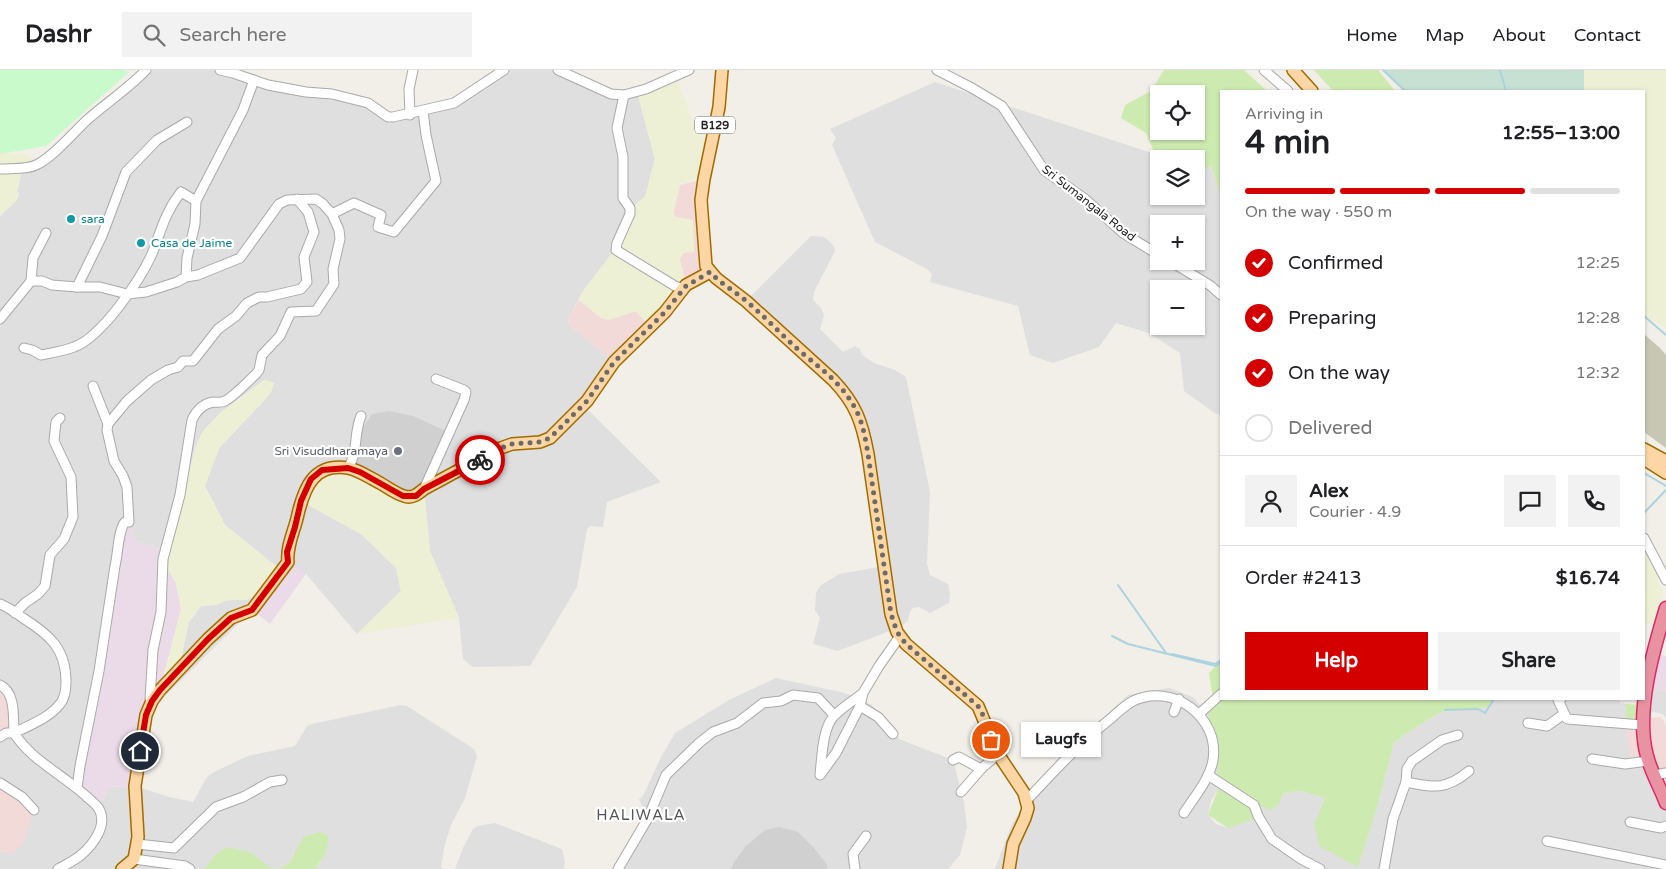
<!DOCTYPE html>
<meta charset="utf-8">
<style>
body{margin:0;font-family:"Varela Round",sans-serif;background:#f2f2f2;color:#202124;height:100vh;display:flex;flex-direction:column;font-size:19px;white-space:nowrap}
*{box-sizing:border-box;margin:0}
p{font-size:16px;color:#757577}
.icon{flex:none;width:28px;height:28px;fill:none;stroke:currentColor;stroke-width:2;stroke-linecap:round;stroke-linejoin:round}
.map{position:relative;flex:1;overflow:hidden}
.drawer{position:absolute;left:1220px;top:20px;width:425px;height:610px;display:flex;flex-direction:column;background:#fff;border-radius:0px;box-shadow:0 1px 4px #0004}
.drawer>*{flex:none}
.tools{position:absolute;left:1150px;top:15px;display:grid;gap:10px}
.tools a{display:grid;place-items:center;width:55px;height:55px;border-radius:0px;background:#fff;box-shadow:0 1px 4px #0004;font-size:25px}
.pin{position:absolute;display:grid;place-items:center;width:42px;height:42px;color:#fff;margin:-21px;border:2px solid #fff;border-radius:50%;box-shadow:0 1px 5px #0007}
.courier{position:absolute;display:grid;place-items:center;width:50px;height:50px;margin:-25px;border:4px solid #d40000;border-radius:50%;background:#fff;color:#222;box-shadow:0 1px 6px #0007}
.bubble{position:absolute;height:35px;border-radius:0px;background:#fff;box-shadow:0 1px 4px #0004;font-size:16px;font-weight:700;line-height:35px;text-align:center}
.headline em{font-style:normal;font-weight:700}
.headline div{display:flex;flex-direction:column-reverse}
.headline{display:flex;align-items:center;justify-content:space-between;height:85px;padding:0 25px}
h1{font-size:32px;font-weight:700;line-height:38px}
.bar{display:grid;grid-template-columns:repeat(4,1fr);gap:8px 5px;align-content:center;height:60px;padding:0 25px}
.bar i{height:6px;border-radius:4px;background:#e0e0e0}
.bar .active{background:#d40000}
.bar p{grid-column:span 4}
.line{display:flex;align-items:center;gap:12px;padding:0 25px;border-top:1px solid #e0e0e0}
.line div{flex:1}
.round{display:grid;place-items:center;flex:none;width:52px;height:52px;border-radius:0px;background:#f2f2f2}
ol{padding:0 25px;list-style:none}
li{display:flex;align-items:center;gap:15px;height:55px}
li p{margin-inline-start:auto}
li .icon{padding:5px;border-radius:50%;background:#d40000;color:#fff;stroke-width:4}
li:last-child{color:#757577}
li i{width:28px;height:28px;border:2px solid #e0e0e0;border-radius:50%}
.action{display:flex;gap:10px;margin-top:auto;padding:10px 25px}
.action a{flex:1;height:58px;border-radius:0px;background:#d40000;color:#fff;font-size:20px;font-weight:700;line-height:58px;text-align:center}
.action a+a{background:#f2f2f2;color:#202124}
header{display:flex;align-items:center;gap:30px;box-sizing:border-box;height:70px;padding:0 25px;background:#fff;border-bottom:1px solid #e0e0e0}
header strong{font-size:24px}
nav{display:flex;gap:28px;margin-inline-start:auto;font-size:18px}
.search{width:350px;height:45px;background:#f2f2f2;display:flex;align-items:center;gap:12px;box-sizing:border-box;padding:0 18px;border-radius:0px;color:#757577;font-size:19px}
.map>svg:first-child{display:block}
.residential{fill:#e0dfdf;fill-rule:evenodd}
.commercial{fill:#f2dad9}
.industrial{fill:#ebdbe8}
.religious{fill:#d0d0d0}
.construction{fill:#c7c7b4}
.farmland{fill:#eef0d5}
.grass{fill:#cdebb0;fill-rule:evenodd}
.wetland{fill:#c6e0d4}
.park{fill:#c8facc}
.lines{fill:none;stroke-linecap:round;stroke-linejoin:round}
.stream{stroke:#aad3df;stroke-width:2}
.minor-casing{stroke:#a9a9a9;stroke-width:11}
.major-casing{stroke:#a06b00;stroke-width:14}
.highway-casing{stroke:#dc2a67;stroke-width:15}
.minor{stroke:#fff;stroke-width:9}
.major{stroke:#fcd6a4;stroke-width:11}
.highway{stroke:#e892a2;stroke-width:12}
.done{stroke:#6b6a68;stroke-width:5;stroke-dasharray:0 9}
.route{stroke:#d40000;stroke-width:6}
.culture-dot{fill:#0f9aa8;stroke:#fff;stroke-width:2}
.worship-dot{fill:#6b7280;stroke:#fff;stroke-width:2}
.labels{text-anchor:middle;stroke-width:4.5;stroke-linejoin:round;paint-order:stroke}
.shield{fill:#fff;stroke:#646464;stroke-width:1}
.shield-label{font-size:11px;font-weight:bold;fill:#222}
.street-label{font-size:12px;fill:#222;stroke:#fff}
.culture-label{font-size:12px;fill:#0d838f;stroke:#fff;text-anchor:start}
.worship-label{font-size:12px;fill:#5b616d;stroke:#fff;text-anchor:end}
.quarter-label{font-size:15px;letter-spacing:1px;fill:#555;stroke:#fff}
</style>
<header>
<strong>Dashr</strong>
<div class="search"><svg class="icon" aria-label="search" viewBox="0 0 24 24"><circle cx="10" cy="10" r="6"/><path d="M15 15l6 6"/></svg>Search here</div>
<nav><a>Home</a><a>Map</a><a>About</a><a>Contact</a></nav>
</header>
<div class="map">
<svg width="1666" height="799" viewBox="0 0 1666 799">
<rect width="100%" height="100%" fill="#f2efe9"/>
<!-- residential -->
<g class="residential">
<polygon points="146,0 221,0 268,15 368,33 388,47 436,39 504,0 558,0 611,24 637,22 655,89 645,127 628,141 613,182 583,221 568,249 569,255 614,292 583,335 661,412 607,432 603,457 590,456 587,459 577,517 530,596 473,597 463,589 459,548 430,481 424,419 348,398 301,431 361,464 396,498 401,521 357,564 306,504 282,501 225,455 205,416 219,378 260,335 271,322 274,313 264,310 221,342 203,361 196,376 167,481 135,471 129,452 99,737 109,718 135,716 169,727 193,732 207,707 214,702 248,686 295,676 307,656 312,654 400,635 407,636 474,679 477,686 465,728 451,755 444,778 441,797 443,799 315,799 321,792 295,782 290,792 280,799 0,799 0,781 3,782 0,713 0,146 12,135 19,115 22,98 38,94"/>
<path d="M935 12 1155 84 1160 89H1159V126H1196V102L1211 96 1221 126V343L1216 344 1184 321 1180 283 1149 263 1116 253 1099 277 1053 293 1030 285 1018 236 930 212 932 204 927 199 875 172 832 75 836 68 830 59ZM1159 154H1196V191H1159ZM1159 219H1196V256H1159Z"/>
<polygon points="811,166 824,167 833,175 835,181 814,222 813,230 821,238 824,245 820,259 843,282 855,276 860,279 862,285 874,293 895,300 906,307 930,422 927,494 930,505 948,514 950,524 949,533 930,543 919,537 913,538 910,542 908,551 900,557 838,581 813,574 820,548 815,540 816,523 820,516 839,504 884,496 853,334 746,231"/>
<polygon points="255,525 263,528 252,540 146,645 178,601 189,552 201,536 216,535 224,531 231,530 247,530"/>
<polygon points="776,608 845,623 872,635 899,669 953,690 964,732 967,758 960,785 948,799 618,799 647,748 639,729 643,726 660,689 675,663 729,630"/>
<polygon points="1651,617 1666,621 1666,647 1662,644 1646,640"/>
<polygon points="1169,618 1193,627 1207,643 1216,667 1218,719 1211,731 1208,745 1216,754 1228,758 1256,730 1280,733 1283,723 1300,721 1325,728 1314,754 1379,731 1394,672 1398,671 1401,667 1441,642 1489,637 1495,629 1620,629 1620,633 1626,634 1626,654 1645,689 1666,739 1666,799 995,799 1011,756 1034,717 1087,662 1128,625"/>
<polygon points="495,753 562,779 565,792 564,799 455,799 463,778 473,759 478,756"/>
</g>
<!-- commercial -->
<g class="commercial">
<polygon points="704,109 710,202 686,215 680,190 682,183 688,182 693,151 676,147 674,145 674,140 680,115"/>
<polygon points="579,230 601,248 636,241 650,257 614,292 569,255 568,248"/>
<polygon points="0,615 5,618 14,663 0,667"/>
<polygon points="1660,647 1664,651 1666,657 1666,701 1657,702 1649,674 1647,648"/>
<polygon points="1626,654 1641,658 1645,689 1630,688"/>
<polygon points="0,713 34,740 22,775 12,784 0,781"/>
</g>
<!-- industrial -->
<g class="industrial">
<polygon points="129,452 135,471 167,481 164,493 176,513 181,539 160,620 146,645 135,716 109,718 99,738 77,713 119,472"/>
<polygon points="288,492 306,504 270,554 252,540"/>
<polygon points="1658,584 1666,586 1666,621 1651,617"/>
</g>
<!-- religious -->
<g class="religious">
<polygon points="389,341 413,346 450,363 416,426 348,398 362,359 372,344"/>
<polygon points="779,757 798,762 814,778 828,796 826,799 731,799 734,792 745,777 765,760"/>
</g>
<!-- construction -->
<polygon class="construction" points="1644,264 1660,278 1666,285 1666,378 1644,362"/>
<!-- farmland -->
<g class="farmland">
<polygon points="1584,0 1666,0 1666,257 1644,246 1644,21 1584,21"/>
<polygon points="676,6 693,51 712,57 700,107 680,115 674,140 674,145 676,147 693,150 694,182 683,183 680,190 686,215 650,257 636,241 609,250 601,248 579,230 583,221 613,182 628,141 645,127 655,89 637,22"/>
<polygon points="0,83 26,84 38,94 22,98 17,120 19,124 17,130 0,146"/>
<polygon points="265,310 274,313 271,322 219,378 205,416 225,455 282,501 263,528 255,525 247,530 231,530 224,531 216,535 201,536 189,552 178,601 160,620 181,539 176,513 164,493 196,376 203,361 221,342"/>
<polygon points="348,398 403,426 424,419 430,481 459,548 357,564 401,521 396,498 361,464 301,431 311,409"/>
<polygon points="1644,468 1663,525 1656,554 1644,554"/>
</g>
<!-- grass -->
<g class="grass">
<path d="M1164 0H1244L1267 21H1221V126L1211 96 1196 102V89H1160L1155 84 1146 63 1121 48 1125 35 1151 21ZM1159 24H1196V61H1159Z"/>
<polygon points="1314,0 1378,0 1395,21 1333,21"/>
<polygon points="1221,590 1221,629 1495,629 1489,637 1441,642 1401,667 1398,671 1394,672 1379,731 1358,797 1319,776 1314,754 1325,728 1300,721 1283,723 1280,733 1271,740 1259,735 1256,730 1254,733 1254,749 1228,758 1208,745 1218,719 1216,667 1207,643 1214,635 1209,603"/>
<polygon points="1626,634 1642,635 1641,652 1626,654"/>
<path d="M320 762 328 765C330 776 322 791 315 799H204L217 783 228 777 250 782 271 798 280 799 290 792 303 767Z"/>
</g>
<!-- wetland -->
<polygon class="wetland" points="1383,0 1584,0 1584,21 1405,21"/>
<!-- park -->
<polygon class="park" points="0,0 122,0 129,2 46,76 0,84"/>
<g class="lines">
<!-- stream -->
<g class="stream">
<polyline points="1383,0 1405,21"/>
<polyline points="1500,0 1506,21"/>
<polyline points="1644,246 1666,265"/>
<polyline points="1644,403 1666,416"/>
<polyline points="1644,443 1666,420"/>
<polyline points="1118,515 1166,583"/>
<polyline points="1112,566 1128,574 1216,596 1221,592"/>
<polyline points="1172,584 1215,594 1221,590"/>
<polyline points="1445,640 1478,639 1485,643 1494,629"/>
</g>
<!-- minor casing -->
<g class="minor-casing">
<g id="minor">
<polyline points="220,0 233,3 268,15 306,22 332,24 368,33 388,47 393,47 454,33 504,0"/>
<polyline points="558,0 611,24 624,25 646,19 689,0"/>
<polyline points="937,0 972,18 1002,36 1044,100 1085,129 1123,163 1159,185"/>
<polyline points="1264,0 1288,21"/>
<polyline points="624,25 617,58 623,87 623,128 630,138 630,144 617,173 616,180 675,216 681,218 686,215"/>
<polyline points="410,45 409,19 413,0"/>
<path d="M0 99C12 98 28 100 38 94 54 86 74 62 87 50 106 33 128 19 146 0"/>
<polyline points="332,144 354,133 381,145 378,157 394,162 436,111 426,65 423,41"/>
<polyline points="1170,191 1211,216 1221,225"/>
<polyline points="186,207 187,188 195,154 196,131 243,40 254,10"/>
<path d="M31 211H42L52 215 77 217H100L127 224 146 222 177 212 186 207 198 205 240 188 279 134 287 130 316 129 323 134 332 144 339 160 340 169 333 199 334 214 316 241 291 242 280 266 262 285 259 300 256 304C246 313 236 325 225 331 220 333 218 332 213 332 203 334 196 341 192 350L180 425 163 489 161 542 153 580 150 629 152 631"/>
<polyline points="77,217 102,166 126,102 157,70 187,52"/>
<polyline points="0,249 31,211 33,188 46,163"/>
<path d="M24 278 32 280 41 285C51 283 64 281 74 277 102 267 140 210 152 184 161 161 165 142 181 122L196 131"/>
<polyline points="93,316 108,354"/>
<path d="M348 398C359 381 353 365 361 346"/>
<polyline points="424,419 464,330 466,322 464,320 436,309"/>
<polyline points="1644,468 1666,510"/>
<path d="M0 534C8 537 16 543 23 548 50 565 66 579 66 612 66 619 65 628 60 634 49 648 30 655 14 663 31 690 62 704 86 726 90 730 96 734 99 739 108 755 93 775 81 785 74 791 65 795 58 799"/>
<polyline points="15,543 25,533 38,524 45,516 50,485 64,469 73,447 71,407 54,371 56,352 60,348"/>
<path d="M0 615C16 623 13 647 14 663H6L0 667"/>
<path d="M863 623C854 630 843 637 835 645 822 657 822 688 820 705L836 683 860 636 863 623 879 596 900 566"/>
<polyline points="1561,629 1558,630 1567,649 1642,655"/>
<polyline points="860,636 878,647 893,664"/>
<polyline points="1174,642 1179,629"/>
<polyline points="1199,644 1221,624"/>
<polyline points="1528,653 1547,656 1564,644"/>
<polyline points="1592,689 1625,694 1648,691"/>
<polyline points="953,690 959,687 981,699 998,684"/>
<polyline points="1208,705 1254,735 1258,746 1272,769 1301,789 1320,799"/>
<polyline points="1654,705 1666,703"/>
<path d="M1406 712C1434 718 1446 720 1469 701"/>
<polyline points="0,713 22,727 34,740"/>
<path d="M77 718 80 696 99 601 115 496C118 484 118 461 125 452H129L127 417 123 406 114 391 107 360 108 354 127 331 151 310 168 300 178 297 183 291H193L218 259 236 246 247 233 259 227H267L301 219 307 212 304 187 314 162 308 142 297 129"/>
<polyline points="961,722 981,699"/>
<path d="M1027 730C1053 702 1079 674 1109 650 1116 644 1124 636 1133 631 1172 612 1220 647 1213 690 1210 709 1194 727 1184 743"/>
<polyline points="1630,752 1661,758 1666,756"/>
<polyline points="1547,771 1666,795"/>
<polyline points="137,774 174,778 216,737 243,727 270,712 282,710"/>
<polyline points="134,789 185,796 190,799"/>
<polyline points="618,799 648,748 666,705 699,673 713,662 737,653 763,633 781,631 793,625 818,628 834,645"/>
<polyline points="855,799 853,784 866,766"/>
<polyline points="1384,799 1393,749 1406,712 1407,699 1412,691 1442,670 1458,665"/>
</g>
</g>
<!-- major casing -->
<g class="major-casing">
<g id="major">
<path d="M722 0 719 37 704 109 701 130 706 196 716 208 746 231 833 310C856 334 862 352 868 384L891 544 897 562 906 574 978 636 998 684 1024 723 1028 738 1025 748 1013 774 1009 799"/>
<polyline points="1293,0 1312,21"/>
<polyline points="1644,379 1666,391"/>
<polyline points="1644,389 1666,403"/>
<path d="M122 799 134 789 138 767 135 716 146 645 152 631 160 620 208 569 231 548 252 540 288 492C286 476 295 460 298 444 305 415 315 393 348 398 359 400 370 408 380 413 387 417 396 424 404 426 412 429 418 424 424 419L498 379 512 374 540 372 550 368 587 331 614 292 665 242 686 215 710 202"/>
</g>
</g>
<!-- highway casing -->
<g class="highway-casing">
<path id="highway" d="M1666 538C1653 581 1635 642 1647 686 1651 702 1660 717 1666 733"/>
</g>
<!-- minor -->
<use href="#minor" class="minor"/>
<!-- major -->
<use href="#major" class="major"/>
<!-- highway -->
<use href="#highway" class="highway"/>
</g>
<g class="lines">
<!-- done -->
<path class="done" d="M480 390 498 379 512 374 540 372 550 368 587 331 614 292 665 242 686 216 710 202C720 213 733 220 745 230 762 244 777 260 793 275 813 293 838 309 852 333 862 348 865 366 868 384L891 544 897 562 906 574 978 636 984 647 991 670"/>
<!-- route -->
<polyline class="route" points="140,681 146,645 152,631 160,620 208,569 231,548 252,540 288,492 287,482 295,457 301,431 311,409 322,400 348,398 360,402 403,426 416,426 424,419 480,390"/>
</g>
<!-- markers -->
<g class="culture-dot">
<circle cx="71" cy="149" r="5"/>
<circle cx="141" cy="173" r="5"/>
</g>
<circle class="worship-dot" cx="398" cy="381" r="5"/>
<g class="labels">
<!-- shield labels -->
<rect class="shield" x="695" y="46.5" width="40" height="17" rx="4"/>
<g class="shield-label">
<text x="715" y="59">B129</text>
</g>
<!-- street labels -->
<g class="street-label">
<text transform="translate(1089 133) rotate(38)" y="4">Sri Sumangala Road</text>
</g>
<!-- culture labels -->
<g class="culture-label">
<text x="81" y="153">sara</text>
<text x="151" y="177">Casa de Jaime</text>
</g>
<!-- worship labels -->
<g class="worship-label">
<text x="388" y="385">Sri Visuddharamaya</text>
</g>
<!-- quarter labels -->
<g class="quarter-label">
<text x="641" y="750">HALIWALA</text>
</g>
</g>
</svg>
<div class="tools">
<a><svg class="icon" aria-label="locate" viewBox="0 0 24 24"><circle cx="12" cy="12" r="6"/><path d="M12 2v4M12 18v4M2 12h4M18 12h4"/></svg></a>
<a><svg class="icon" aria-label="layers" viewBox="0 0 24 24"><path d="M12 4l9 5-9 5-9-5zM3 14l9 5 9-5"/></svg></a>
<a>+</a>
<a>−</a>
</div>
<div class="pin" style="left:991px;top:670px;background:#ea580c"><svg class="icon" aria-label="bag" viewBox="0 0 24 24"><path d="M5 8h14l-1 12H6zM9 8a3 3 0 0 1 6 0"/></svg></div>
<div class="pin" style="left:140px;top:681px;background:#1f2937"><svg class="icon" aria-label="home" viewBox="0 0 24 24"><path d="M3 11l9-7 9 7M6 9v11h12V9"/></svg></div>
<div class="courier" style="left:480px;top:390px"><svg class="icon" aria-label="bike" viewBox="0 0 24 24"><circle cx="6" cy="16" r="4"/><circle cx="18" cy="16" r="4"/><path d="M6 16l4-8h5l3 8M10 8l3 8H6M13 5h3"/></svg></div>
<div class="bubble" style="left:1021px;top:652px;width:80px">Laugfs</div>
<section class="drawer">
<div class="headline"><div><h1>4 min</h1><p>Arriving in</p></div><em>12:55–13:00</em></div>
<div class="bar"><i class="active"></i><i class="active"></i><i class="active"></i><i></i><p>On the way · 550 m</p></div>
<ol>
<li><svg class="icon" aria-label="check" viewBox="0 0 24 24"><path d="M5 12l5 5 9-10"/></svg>Confirmed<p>12:25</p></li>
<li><svg class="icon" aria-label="check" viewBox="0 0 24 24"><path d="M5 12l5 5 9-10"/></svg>Preparing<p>12:28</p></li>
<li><svg class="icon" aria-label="check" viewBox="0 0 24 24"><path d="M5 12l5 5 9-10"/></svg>On the way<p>12:32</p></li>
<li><i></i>Delivered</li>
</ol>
<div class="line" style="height:90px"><a class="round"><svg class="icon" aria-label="person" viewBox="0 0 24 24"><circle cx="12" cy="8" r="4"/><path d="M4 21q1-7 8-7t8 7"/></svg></a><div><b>Alex</b><p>Courier · 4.9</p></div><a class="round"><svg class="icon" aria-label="chat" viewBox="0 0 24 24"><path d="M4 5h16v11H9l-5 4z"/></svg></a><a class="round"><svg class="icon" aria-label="phone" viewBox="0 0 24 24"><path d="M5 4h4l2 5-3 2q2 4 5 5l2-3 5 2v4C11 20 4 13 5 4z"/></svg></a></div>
<div class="line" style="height:65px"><div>Order #2413</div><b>$16.74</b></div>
<div class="action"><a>Help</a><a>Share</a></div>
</section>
</div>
